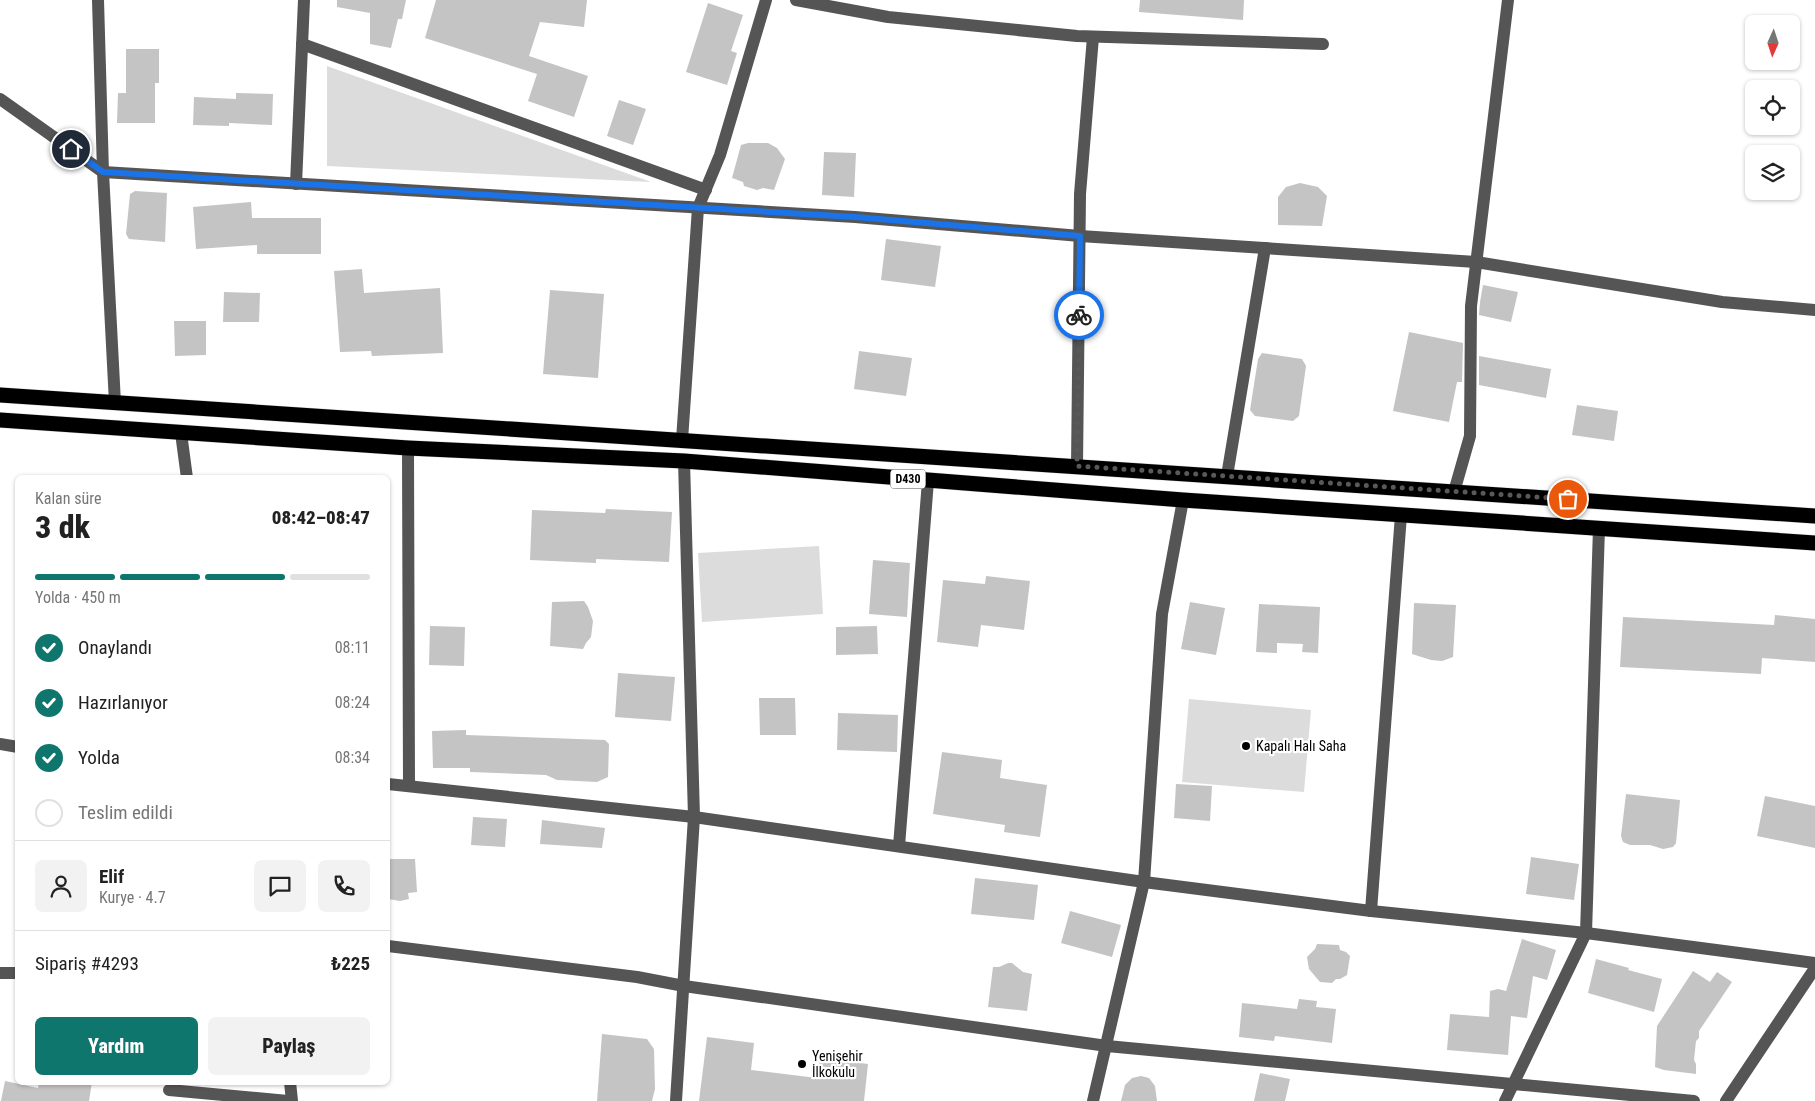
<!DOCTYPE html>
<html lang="tr">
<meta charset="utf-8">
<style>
body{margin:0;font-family:"Roboto Condensed",sans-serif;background:#f2f2f2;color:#222;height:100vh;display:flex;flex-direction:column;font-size:19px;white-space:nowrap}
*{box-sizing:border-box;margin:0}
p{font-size:16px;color:#767676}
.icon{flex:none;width:28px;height:28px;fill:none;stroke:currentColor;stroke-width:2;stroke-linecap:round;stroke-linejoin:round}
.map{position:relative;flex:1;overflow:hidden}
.sheet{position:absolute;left:15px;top:475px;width:375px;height:610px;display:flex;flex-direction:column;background:#fff;border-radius:8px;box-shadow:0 1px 4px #0004}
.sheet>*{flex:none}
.needle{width:32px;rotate:183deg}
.tools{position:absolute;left:1745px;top:15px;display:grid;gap:10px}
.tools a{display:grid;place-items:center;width:55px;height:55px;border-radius:8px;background:#fff;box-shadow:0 1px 4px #0004;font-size:25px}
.pin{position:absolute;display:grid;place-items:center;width:42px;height:42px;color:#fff;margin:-21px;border:2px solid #fff;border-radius:50%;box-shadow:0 1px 5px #0007}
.courier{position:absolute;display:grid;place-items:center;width:50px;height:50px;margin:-25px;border:4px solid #1a73e8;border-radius:50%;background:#fff;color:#222;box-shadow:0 1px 6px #0007}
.summary em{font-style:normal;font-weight:800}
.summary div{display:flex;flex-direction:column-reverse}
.summary{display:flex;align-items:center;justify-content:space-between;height:85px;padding:0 20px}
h1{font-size:32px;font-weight:800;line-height:38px}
.bar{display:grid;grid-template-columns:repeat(4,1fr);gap:8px 5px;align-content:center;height:60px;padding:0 20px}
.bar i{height:6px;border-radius:4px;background:#e0e0e0}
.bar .on{background:#0f766e}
.bar p{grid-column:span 4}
.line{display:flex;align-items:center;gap:12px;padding:0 20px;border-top:1px solid #e0e0e0}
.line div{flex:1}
.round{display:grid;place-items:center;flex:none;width:52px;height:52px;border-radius:8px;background:#f2f2f2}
ol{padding:0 20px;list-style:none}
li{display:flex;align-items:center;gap:15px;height:55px}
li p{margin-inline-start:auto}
li .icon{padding:5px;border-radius:50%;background:#0f766e;color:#fff;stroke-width:4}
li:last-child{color:#767676}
li i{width:28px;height:28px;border:2px solid #e0e0e0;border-radius:50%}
.cta{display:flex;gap:10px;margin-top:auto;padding:10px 20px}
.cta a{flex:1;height:58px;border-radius:8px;background:#0f766e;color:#fff;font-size:20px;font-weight:800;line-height:58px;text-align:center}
.cta a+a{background:#f2f2f2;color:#222}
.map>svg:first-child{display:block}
.green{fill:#dcdcdc}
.building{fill:#c4c4c4}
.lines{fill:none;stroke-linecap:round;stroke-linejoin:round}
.highway-casing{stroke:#dbdbdb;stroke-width:16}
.minor{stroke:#555;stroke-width:12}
.highway{stroke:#000;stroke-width:15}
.done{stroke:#595959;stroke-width:5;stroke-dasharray:0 9}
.route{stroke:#1a73e8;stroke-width:6}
.poi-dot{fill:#000;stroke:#fff;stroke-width:2}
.labels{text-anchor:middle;stroke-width:4.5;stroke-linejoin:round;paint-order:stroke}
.shield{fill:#fff;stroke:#4c4c4c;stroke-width:1}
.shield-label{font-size:12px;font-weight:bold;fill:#000}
.poi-label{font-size:14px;fill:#000;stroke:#fff;text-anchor:start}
</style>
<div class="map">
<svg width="1815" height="1101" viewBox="0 0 1815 1101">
<rect width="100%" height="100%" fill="#fff"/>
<!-- green -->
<g class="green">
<polygon points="327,66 651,182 327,166"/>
<polygon points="819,546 823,614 702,622 698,553"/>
<polygon points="1189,699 1311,710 1304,792 1182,782"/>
</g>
<!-- building -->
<g class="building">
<polygon points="337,0 406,0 402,19 398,19 391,48 370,44 370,13 337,7"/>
<polygon points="436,0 587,0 584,27 540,22 529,56 588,76 574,117 528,101 537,74 425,38"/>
<polygon points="1140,0 1244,0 1243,20 1139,12"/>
<polygon points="708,3 743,15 731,51 737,53 727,85 686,72"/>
<polygon points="126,49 159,49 159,83 155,83 155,123 117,123 118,93 126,93"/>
<polygon points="236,93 273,94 272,125 229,123 229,126 193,125 194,97 236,99"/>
<polygon points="619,100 646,109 633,145 607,136"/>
<polygon points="748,143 768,143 777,148 785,159 774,190 763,188 757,190 744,186 743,182 732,178 741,145"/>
<polygon points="824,152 856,153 854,197 822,195"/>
<polygon points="1300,183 1318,187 1327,196 1322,226 1278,225 1278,197 1286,187"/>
<polygon points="135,191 167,193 165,242 129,239 126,234 130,194"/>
<polygon points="251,202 252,218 321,218 321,254 257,254 257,245 196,249 193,207"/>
<polygon points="886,239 941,246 935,287 881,280"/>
<polygon points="362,269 364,293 440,288 443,353 372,356 371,351 340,352 334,271"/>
<polygon points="1483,285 1518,292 1511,322 1479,315 1480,302"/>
<polygon points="550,290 604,294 598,378 543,374"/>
<polygon points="224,292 260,293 259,322 223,322"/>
<polygon points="174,321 206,321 206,355 175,356"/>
<polygon points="1409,332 1463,343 1462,382 1457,382 1449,422 1393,411"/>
<polygon points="859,351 912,358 906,396 854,389"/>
<polygon points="1262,353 1302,359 1306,366 1299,416 1293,421 1255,416 1250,410 1258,359"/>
<polygon points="1479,356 1551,369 1546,398 1479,385"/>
<polygon points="1577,405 1618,411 1614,441 1572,435"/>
<polygon points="606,509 672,512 669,562 596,559 596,563 530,560 532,510 605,513"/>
<polygon points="873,560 910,563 907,617 869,614"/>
<polygon points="986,576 1030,581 1024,630 981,625 978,647 937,642 943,580 985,584"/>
<polygon points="584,601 588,607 593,621 591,637 586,643 583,649 550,646 552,602"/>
<polygon points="1190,602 1225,608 1216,655 1181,649"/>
<polygon points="1414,603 1456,605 1453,657 1442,661 1431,660 1412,654"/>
<polygon points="1259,604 1320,607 1318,653 1302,652 1303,644 1277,643 1277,653 1256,652"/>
<polygon points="1775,615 1815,619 1815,662 1762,658 1761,674 1620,667 1623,617 1774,625"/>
<polygon points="430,626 465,627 464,666 429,665"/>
<polygon points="877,626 878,654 836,655 836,627"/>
<polygon points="618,673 675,677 671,721 615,717"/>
<polygon points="759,698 795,698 796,735 760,735"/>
<polygon points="838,713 898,715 897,752 837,750"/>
<polygon points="466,730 466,735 605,740 609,744 608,777 597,782 557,780 546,775 470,772 470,768 433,768 432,731"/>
<polygon points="942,752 1002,760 1000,778 1047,785 1040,837 1004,832 1005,825 933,814"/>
<polygon points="1176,784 1212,786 1210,821 1174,818"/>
<polygon points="1626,794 1680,800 1676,843 1673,847 1663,849 1650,845 1630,845 1623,842 1621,836"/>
<polygon points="1765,796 1815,806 1815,848 1757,836"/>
<polygon points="473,817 507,819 505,847 471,845"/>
<polygon points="542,820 605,828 602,848 540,844"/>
<polygon points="1531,857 1579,864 1574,900 1526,894"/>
<polygon points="388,859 415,859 417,892 408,893 409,899 400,901 388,899"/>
<polygon points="975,878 1038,885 1034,920 971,914"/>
<polygon points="1070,911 1121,925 1112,957 1061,943"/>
<polygon points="1522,939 1556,950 1547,980 1533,976 1527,1018 1511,1016 1508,1055 1447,1050 1450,1014 1489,1017 1490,991 1498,989 1506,991"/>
<polygon points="1317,944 1339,945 1340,950 1346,952 1350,956 1347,975 1340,979 1336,979 1332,983 1320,982 1309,969 1307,957 1315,949"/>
<polygon points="1596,959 1629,968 1628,970 1662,979 1654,1012 1588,993"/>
<polygon points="1008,963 1012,963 1023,972 1032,974 1027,1011 988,1007 993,967 999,967"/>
<polygon points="1693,971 1710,982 1717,972 1732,982 1699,1031 1699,1038 1696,1041 1694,1060 1696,1064 1696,1074 1664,1070 1655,1067 1657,1026"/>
<polygon points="1299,999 1317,1001 1316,1007 1336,1009 1332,1043 1275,1036 1274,1041 1239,1037 1242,1003 1297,1009"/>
<polygon points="602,1034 647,1039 654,1049 655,1089 652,1101 597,1101"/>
<polygon points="707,1037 754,1043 751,1070 817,1078 820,1058 868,1064 864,1101 699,1101"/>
<polygon points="1260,1073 1290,1079 1285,1101 1254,1101"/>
<polygon points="1141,1076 1149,1078 1155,1086 1157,1101 1121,1101 1125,1085 1132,1078"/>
<polygon points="5,1081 38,1088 39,1082 92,1082 89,1101 1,1101"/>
</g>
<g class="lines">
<!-- highway casing -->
<g class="highway-casing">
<g id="highway">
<polyline points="0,395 1815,516"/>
<polyline points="0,420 408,448 684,461 1183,500 1815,543"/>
</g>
</g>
<!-- minor -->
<g class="minor">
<polyline points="98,0 103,172 115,403"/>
<polyline points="796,0 888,17 1077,36 1323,44"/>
<polyline points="302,44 706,190"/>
<polyline points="0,99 103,172 855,217 1080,236 1476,262 1722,302 1815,310"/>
<polyline points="296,184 304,0"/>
<polyline points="181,433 187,478"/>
<polyline points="682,440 698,208 720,155 766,0"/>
<polyline points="408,448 409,786"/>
<polyline points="1077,466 1080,194 1093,37"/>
<polyline points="1227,476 1265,248"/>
<polyline points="1454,492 1470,436 1471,306 1508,0"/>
<polyline points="0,744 18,747"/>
<polyline points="388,784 694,817 1144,882 1371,911 1586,933 1815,963"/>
<polyline points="899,846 928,481"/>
<polyline points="1371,911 1401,515"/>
<polyline points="388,946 637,977 684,986 1107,1046 1694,1101"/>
<polyline points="0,973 18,973"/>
<polyline points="290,1082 292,1101"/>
<polyline points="169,1090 288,1101"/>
<polyline points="676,1101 694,817 684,461"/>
<polyline points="1093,1101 1144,882 1162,614 1183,500"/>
<polyline points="1505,1101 1586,933 1599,528"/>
<polyline points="1726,1101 1815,968"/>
</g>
<!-- highway -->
<use href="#highway" class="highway"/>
</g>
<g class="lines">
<!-- done -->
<polyline class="done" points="1079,315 1077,466 1568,499"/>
<!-- route -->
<polyline class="route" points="71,149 103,172 855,217 1080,236 1079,315"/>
</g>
<!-- markers -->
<g class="poi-dot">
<circle cx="1246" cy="746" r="5"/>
<circle cx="802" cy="1064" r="5"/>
</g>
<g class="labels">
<!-- shield labels -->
<rect class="shield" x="890.5" y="469.5" width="35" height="19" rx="4"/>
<g class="shield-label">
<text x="908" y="483">D430</text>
</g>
<!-- poi labels -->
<g class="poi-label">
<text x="1256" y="751">Kapalı Halı Saha</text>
<text x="812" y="1061">Yenişehir<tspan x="812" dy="16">İlkokulu</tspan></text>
</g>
</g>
</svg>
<div class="tools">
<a><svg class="needle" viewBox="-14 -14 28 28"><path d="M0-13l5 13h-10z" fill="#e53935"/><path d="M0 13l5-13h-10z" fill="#767676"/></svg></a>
<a><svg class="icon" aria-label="locate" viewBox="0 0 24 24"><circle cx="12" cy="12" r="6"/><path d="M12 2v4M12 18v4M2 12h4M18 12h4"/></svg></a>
<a><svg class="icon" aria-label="layers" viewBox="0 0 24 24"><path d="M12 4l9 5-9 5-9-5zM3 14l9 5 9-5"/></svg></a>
</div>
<div class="pin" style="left:1568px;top:499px;background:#ea580c"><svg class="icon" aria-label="bag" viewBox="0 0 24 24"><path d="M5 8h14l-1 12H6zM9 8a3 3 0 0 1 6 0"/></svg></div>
<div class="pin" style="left:71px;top:149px;background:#1f2937"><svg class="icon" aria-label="home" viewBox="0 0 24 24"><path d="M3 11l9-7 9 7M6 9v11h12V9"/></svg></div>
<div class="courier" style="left:1079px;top:315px"><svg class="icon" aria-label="bike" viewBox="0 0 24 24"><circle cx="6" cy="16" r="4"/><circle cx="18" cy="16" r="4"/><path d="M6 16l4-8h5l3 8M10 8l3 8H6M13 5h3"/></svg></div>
<section class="sheet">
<div class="summary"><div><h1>3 dk</h1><p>Kalan süre</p></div><em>08:42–08:47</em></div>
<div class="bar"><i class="on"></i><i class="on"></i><i class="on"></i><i></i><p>Yolda · 450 m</p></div>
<ol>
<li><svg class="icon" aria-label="check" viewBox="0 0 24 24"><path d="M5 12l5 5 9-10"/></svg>Onaylandı<p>08:11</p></li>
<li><svg class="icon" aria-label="check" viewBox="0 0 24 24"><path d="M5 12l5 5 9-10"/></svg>Hazırlanıyor<p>08:24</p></li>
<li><svg class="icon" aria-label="check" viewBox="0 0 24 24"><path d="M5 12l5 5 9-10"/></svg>Yolda<p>08:34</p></li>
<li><i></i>Teslim edildi</li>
</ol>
<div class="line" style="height:90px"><a class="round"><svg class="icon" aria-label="person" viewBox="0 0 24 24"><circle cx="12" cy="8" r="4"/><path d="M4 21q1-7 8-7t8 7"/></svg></a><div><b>Elif</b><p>Kurye · 4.7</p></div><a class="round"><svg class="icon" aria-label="chat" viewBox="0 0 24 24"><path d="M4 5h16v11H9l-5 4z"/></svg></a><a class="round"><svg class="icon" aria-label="phone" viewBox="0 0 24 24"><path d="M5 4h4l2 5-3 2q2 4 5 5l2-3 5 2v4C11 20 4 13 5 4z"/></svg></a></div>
<div class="line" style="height:65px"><div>Sipariş #4293</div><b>₺225</b></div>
<div class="cta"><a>Yardım</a><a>Paylaş</a></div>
</section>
</div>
